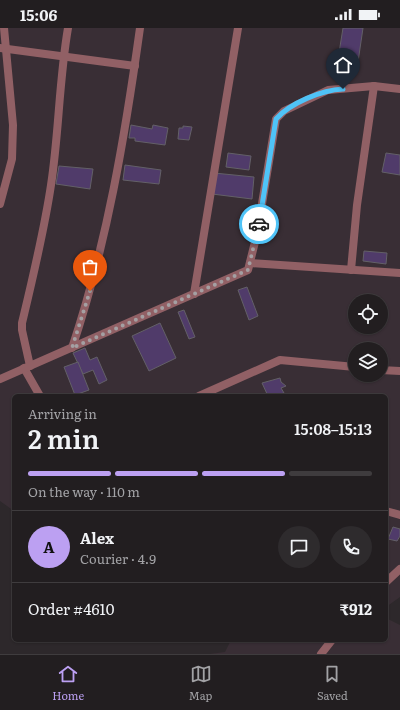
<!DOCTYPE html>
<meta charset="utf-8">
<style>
body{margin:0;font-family:Literata,serif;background:#2e2b2d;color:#f1f3f6;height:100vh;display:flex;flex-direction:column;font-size:15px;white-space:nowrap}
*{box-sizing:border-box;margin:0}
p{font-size:13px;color:#a2a2a5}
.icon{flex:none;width:22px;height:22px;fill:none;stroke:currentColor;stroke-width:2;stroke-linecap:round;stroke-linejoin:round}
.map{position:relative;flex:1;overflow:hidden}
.side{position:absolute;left:12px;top:366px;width:376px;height:248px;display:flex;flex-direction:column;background:#221e20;border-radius:6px;box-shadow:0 1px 3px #0004,0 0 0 1px #3f3c3e}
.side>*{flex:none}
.controls{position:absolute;left:348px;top:266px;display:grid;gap:8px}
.controls a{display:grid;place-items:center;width:40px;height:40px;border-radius:50%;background:#221e20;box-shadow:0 1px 3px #0004,0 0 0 1px #3f3c3e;font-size:20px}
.pin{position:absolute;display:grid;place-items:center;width:34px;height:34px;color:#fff;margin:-41px -17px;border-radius:50% 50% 50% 0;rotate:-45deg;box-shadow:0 0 4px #0007}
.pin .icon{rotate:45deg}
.courier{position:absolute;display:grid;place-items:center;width:40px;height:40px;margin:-20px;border:3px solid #4fc3f7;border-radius:50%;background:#fff;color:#222;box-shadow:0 1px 5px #0007}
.overview em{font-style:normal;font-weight:600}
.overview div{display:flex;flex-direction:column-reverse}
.overview{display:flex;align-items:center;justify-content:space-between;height:68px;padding:0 16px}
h1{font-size:26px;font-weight:600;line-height:30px}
.bar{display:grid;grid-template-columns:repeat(4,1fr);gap:6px 4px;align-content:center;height:48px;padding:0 16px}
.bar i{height:5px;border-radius:3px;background:#3f3c3e}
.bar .active{background:#bca0f2}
.bar p{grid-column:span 4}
.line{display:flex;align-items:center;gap:10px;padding:0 16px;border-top:1px solid #3f3c3e}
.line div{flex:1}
.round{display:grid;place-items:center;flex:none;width:42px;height:42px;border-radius:21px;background:#2e2b2d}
.status{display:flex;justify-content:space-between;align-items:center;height:28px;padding:0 20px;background:#221e20;direction:ltr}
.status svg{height:11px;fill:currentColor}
.menu{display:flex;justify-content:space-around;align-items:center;height:56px;border-top:1px solid #3f3c3e;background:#221e20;font-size:11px;color:#a2a2a5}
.menu a{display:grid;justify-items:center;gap:2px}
.menu .active{color:#bca0f2}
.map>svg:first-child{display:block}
.built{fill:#392e35;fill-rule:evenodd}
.building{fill:#503b6a;stroke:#636067}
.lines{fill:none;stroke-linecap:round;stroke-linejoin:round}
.street{stroke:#916065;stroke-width:8}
.done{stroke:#a4a0a3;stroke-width:4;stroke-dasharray:0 7.2}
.route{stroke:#4fc3f7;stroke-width:5}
</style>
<div class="status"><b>15:06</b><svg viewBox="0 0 49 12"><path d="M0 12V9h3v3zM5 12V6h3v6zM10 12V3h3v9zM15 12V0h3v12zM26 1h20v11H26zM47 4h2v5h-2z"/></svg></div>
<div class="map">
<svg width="400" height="626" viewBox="0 0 400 626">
<rect width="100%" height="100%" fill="#2d282b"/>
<!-- built -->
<g class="built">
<path d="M0 0H400V569L386 579V368H14V483L0 473ZM355 273H381V299H355ZM355 321H381V347H355Z"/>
<polygon points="386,590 400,597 400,626 210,626 225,624 231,612 386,612"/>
</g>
<!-- building -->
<g class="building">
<polygon points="343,0 363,0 358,34 338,31"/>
<polygon points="131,97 152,101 153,97 168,100 165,117 135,113 135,110 129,110"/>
<polygon points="183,98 192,99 189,112 178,111 179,100 183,100"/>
<polygon points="228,125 251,128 249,142 226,139"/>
<polygon points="386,125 400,127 400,147 382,144"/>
<polygon points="125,137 161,142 159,156 123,152"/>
<polygon points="59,138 93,141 90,161 56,156"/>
<polygon points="214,145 254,149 252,171 212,166"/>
<polygon points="364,223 387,225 386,236 363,233"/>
<polygon points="247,259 258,288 249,292 238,262"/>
<polygon points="184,282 195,309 189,311 178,284"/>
<polygon points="160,295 176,330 149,343 132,308"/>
<polygon points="85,320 90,332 97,329 107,352 99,356 93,342 83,346 73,325"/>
<polygon points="78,334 89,362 75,367 64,339"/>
<polygon points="280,350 281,354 286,358 281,360 284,365 279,366 279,368 268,368 262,355"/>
<polygon points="393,499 400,501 400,508 397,513 388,511"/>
</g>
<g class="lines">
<!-- street -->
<g class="street">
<polyline points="0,20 135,38"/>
<polyline points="0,176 12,131 13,97 4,0"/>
<polyline points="250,235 400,245"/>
<polyline points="351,242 357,177 374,58"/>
<polyline points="194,266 238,0"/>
<path d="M72 320C107 216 125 108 140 0"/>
<path d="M30 338 22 302V295C33 249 44 204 51 157 59 105 59 52 68 0"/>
<polyline points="24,340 40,368"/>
<polyline points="381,342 400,343"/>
<polyline points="0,351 248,242 257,206 276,91 284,83 328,62 374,58 400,61"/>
<polyline points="199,368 280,332 355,339"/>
<polyline points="386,483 400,487"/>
<polyline points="386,554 400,541"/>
<polyline points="321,626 332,612"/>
</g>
</g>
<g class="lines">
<!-- done -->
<polyline class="done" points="90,263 72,320 248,242 259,196"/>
<!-- route -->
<path class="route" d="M259 196 276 91C290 75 322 62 343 61"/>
</g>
</svg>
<div class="controls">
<a><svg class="icon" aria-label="locate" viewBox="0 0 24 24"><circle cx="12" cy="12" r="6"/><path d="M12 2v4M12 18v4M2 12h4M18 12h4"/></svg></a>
<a><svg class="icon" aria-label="layers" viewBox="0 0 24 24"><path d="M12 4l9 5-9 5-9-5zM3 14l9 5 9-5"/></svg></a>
</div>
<div class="pin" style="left:90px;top:263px;background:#ea580c"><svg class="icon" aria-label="bag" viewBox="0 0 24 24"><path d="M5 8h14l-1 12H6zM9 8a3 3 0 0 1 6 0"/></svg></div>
<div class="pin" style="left:343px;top:61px;background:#1f2937"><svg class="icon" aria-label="home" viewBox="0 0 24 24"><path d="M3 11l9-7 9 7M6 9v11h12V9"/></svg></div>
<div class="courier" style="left:259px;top:196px"><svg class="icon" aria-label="car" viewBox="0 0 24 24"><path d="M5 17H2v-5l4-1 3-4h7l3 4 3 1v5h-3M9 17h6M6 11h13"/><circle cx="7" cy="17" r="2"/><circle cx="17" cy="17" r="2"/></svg></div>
<section class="side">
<div class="overview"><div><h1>2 min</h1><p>Arriving in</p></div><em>15:08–15:13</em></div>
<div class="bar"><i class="active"></i><i class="active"></i><i class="active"></i><i></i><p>On the way · 110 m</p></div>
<div class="line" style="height:72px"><b class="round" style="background:#bca0f2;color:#111">A</b><div><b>Alex</b><p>Courier · 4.9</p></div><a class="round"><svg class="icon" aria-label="chat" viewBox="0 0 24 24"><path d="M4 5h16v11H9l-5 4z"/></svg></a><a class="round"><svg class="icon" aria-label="phone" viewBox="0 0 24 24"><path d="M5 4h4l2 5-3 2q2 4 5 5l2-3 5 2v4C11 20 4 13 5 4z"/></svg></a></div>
<div class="line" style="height:52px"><div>Order #4610</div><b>₹912</b></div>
</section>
</div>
<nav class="menu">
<a class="active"><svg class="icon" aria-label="home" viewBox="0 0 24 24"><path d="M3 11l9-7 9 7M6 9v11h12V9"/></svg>Home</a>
<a><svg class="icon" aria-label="map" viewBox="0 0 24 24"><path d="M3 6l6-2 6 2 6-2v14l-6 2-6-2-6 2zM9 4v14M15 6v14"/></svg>Map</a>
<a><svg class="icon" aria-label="saved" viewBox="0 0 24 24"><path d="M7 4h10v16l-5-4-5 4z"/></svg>Saved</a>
</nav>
